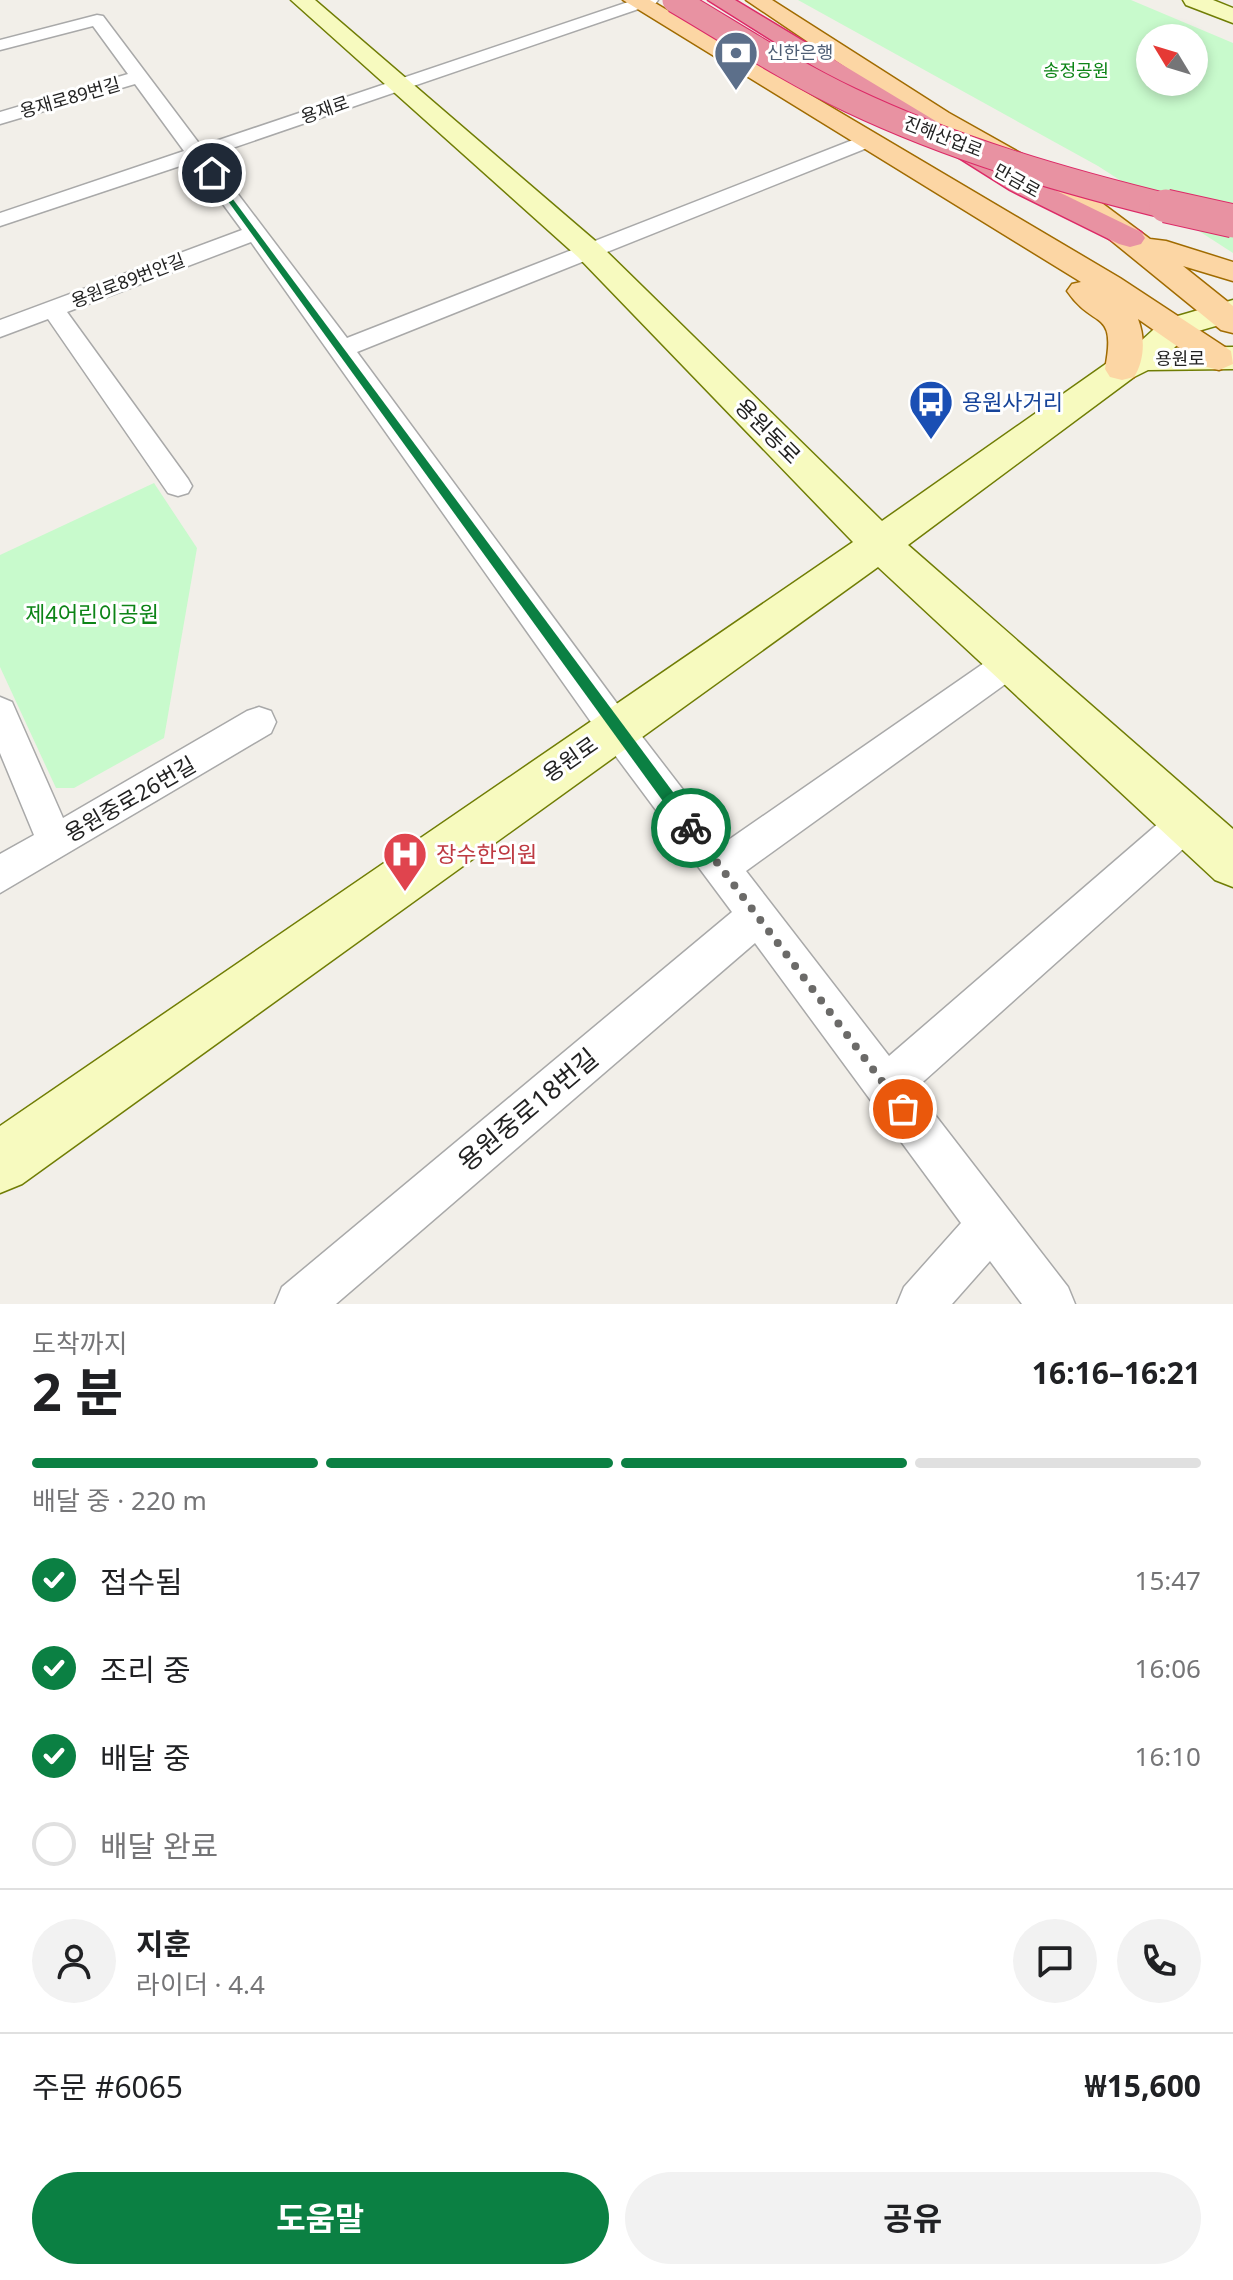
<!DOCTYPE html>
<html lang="ko">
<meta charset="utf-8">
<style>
body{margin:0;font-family:"Noto Sans","Noto Sans KR",sans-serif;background:#f2f2f2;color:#202124;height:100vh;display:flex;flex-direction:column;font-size:30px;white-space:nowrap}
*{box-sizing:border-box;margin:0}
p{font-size:26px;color:#757577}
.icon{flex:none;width:44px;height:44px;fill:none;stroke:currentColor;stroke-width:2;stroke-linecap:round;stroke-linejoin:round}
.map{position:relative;height:1304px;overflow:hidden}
.sheet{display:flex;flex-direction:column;background:#fff;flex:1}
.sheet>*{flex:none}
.needle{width:52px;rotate:308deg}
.buttons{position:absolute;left:1136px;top:24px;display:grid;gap:16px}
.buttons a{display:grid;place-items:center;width:72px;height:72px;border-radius:50%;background:#fff;box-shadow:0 4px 12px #0003;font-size:40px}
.pin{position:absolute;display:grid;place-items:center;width:68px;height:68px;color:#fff;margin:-34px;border:4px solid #fff;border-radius:50%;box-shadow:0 2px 8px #0007}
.courier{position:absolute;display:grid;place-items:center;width:80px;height:80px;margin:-40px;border:6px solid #0b8043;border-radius:50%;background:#fff;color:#222;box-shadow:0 2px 10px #0007}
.overview em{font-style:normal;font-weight:700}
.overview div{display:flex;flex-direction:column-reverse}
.overview{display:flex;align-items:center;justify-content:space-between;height:136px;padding:0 32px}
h1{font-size:52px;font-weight:700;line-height:60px}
.bar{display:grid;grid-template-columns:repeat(4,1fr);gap:12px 8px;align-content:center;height:96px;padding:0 32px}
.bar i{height:10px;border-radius:6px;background:#e0e0e0}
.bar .on{background:#0b8043}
.bar p{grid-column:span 4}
.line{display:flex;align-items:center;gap:20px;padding:0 32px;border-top:2px solid #e0e0e0}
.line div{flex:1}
.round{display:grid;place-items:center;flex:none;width:84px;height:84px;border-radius:42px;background:#f2f2f2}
ol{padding:0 32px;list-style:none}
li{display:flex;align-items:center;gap:24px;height:88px}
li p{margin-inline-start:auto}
li .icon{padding:8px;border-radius:50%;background:#0b8043;color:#fff;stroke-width:4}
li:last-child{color:#757577}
li i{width:44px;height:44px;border:4px solid #e0e0e0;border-radius:50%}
.action{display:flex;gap:16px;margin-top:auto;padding:16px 32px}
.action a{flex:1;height:92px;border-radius:48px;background:#0b8043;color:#fff;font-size:32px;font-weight:700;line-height:92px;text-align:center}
.action a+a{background:#f2f2f2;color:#202124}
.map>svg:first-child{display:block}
.park{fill:#c8facc;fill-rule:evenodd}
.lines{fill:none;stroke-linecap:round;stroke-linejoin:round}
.street-casing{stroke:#a9a9a9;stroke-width:3}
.secondary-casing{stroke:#707d05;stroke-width:3}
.primary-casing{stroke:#a06b00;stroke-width:3}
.highway-casing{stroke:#dc2a67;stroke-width:3}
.street{fill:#fff;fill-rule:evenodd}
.secondary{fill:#f7fabf;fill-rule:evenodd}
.primary{fill:#fcd6a4;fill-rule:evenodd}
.highway{fill:#e892a2;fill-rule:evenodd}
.highway-bridge-far1-casing{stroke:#dc2a67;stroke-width:27;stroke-linecap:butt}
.highway-bridge-casing{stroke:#dc2a67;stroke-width:35;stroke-linecap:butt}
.highway-bridge-far1{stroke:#e892a2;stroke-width:25}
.highway-bridge{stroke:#e892a2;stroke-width:33}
.route{fill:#0b8043}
.done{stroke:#6b6a68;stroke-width:8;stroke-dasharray:0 14.4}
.labels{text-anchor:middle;stroke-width:6;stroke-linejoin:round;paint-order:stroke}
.far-service-label{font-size:18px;fill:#4e5e75;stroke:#fff;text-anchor:start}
.far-park-label{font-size:18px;fill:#0c8416;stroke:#fff}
.far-street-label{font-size:18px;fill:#222;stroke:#fff}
.transit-label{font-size:22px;fill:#164399;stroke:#fff;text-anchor:start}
.street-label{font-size:22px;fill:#222;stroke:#fff}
.park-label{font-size:22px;fill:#0c8416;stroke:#fff}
.health-label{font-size:22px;fill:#be3a42;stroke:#fff;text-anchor:start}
.near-street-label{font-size:26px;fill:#222;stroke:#fff}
</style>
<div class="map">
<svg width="1233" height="1304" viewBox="0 0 1233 1304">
<rect width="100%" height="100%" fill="#f2efe9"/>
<!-- park -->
<g class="park">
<path d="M798 0H1131L1233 43V253L1098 166ZM1150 38H1194V82H1150Z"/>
<polygon points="154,483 197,548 164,738 74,788 56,788 0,667 0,555"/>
</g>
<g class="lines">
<!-- street casing -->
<g class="street-casing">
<g id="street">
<polygon points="634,0 658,0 656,3 209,156 347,338 863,136 877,136 880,140 877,144 357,352 627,717 724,843 1000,652 1011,648 1022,652 1027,662 1022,672 746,871 889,1056 1175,809 1188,804 1201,809 1206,821 1201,833 915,1089 1068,1287 1075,1304 1022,1304 990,1261 952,1304 897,1304 904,1287 961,1223 755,943 336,1304 275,1304 282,1287 732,912 603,739 251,242 67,312 188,479 192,486 188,493 178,496 168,493 48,319 0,337 0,320 242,230 192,162 0,226 0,213 184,151 135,84 0,124 0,112 128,74 93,26 0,50 0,40 97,15 103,16 201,146"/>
<polygon points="0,697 12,702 63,818 247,711 259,707 271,711 276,722 271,733 0,893 0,854 34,835 0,753"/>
</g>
</g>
<!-- secondary casing -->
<g class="secondary-casing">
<g id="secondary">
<polygon points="291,0 315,0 600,245 882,521 1110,361 1130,351 1164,320 1233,300 1233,321 1188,334 1174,348 1233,347 1233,369 1148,370 1134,377 908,545 1233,829 1233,887 1215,880 878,567 22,1184 0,1193 0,1126 853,542 578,257"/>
<polygon points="1183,0 1213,0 1233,8 1233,23 1186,5"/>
</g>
</g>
<!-- primary casing -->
<g class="primary-casing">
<g id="primary">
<path d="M623 0H650L1120 278 1231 351 1233 364 1219 370 1207 367 1138 319C1145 337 1145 360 1134 377L1122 380 1110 377 1105 369C1117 307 1094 331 1067 291L1072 284 1081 282Z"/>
<polygon points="746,0 772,0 949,113 1079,186 1150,239 1166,241 1233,262 1233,281 1183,266 1233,306 1233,333 1221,330 1059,198 931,125"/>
</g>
</g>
<!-- highway casing -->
<g class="highway-casing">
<polygon id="highway" points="708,0 735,0 1030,178 1141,232 1145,238 1141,244 1130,247 1119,244 1010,190"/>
</g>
<!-- street -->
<use href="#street" class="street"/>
<!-- secondary -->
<use href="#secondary" class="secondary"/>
<!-- primary -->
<use href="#primary" class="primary"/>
<!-- highway -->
<use href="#highway" class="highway"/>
<!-- highway-bridge-far1 casing -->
<g class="highway-bridge-far1-casing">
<path id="highway-bridge-far1" d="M675 0C733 34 789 71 850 100 953 149 1063 181 1174 208"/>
</g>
<!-- highway-bridge casing -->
<g class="highway-bridge-casing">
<polyline id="highway-bridge" points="1166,206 1233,221"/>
</g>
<!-- highway-bridge-far1 -->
<use href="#highway-bridge-far1" class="highway-bridge-far1"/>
<!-- highway-bridge -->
<use href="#highway-bridge" class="highway-bridge"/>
</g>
<!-- route -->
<polygon class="route" points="212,171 696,823 696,833 686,833 209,175"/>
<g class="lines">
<!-- done -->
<polyline class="done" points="691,828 903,1109"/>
</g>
<!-- icons -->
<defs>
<g id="bank-pin" transform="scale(2.3)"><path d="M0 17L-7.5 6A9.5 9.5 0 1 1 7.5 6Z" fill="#5c6f8a" stroke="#fff"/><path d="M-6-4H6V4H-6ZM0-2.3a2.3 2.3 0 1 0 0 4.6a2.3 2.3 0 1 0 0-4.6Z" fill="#fff"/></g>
<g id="bus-pin" transform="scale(2.3)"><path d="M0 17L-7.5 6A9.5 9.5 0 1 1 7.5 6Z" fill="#1a4fb4" stroke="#fff"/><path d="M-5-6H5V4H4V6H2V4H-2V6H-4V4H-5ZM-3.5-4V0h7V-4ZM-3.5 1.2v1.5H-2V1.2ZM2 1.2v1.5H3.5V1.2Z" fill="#fff"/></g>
<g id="hospital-pin" transform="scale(2.3)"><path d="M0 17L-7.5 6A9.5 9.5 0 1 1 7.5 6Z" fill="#e0444e" stroke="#fff"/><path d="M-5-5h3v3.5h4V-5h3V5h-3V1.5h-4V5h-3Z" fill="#fff"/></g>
</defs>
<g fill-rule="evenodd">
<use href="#bank-pin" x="736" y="53"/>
<use href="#bus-pin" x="931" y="402"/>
<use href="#hospital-pin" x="405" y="854"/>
</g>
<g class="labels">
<!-- far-service labels -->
<g class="far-service-label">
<text x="767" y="59">신한은행</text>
</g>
<!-- far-park labels -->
<g class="far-park-label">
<text x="1076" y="77">송정공원</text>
</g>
<!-- far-street labels -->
<g class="far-street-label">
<text transform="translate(70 98) rotate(-16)" y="6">용재로89번길</text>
<text transform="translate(325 110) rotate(-19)" y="6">용재로</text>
<text transform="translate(943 137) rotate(21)" y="6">진해산업로</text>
<text transform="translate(1017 181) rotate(29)" y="6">만금로</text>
<text transform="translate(128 281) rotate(-21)" y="6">용원로89번안길</text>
<text x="1180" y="365">용원로</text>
</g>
<!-- transit labels -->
<g class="transit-label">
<text x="962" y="410">용원사거리</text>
</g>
<!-- street labels -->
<g class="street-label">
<text transform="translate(768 431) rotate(45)" y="8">용원동로</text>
<text transform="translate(570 759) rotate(-35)" y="8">용원로</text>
<text transform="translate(130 799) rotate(-30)" y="8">용원중로26번길</text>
</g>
<!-- park labels -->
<g class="park-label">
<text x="92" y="622">제4어린이공원</text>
</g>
<!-- health labels -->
<g class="health-label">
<text x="436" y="862">장수한의원</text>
</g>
<!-- near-street labels -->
<g class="near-street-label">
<text transform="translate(528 1110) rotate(-40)" y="9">용원중로18번길</text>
</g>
</g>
</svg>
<div class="buttons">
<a><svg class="needle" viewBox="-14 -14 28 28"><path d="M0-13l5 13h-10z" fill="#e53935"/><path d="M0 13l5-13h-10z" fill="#757577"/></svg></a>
</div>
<div class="pin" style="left:903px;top:1109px;background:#ea580c"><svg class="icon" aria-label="bag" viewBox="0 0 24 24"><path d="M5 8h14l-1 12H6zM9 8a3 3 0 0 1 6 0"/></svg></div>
<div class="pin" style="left:212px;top:173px;background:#1f2937"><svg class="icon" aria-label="home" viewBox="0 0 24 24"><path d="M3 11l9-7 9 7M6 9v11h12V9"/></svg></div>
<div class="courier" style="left:691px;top:828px"><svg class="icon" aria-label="bike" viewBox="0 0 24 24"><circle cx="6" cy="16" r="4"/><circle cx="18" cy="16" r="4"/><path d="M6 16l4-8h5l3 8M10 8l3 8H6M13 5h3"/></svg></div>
</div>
<section class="sheet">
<div class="overview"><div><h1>2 분</h1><p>도착까지</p></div><em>16:16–16:21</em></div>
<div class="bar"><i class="on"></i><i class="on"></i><i class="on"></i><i></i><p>배달 중 · 220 m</p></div>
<ol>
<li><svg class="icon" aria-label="check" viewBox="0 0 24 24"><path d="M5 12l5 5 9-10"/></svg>접수됨<p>15:47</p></li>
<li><svg class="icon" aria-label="check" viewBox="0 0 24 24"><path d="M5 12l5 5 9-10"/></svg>조리 중<p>16:06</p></li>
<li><svg class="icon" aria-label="check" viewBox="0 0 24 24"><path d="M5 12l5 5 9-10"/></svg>배달 중<p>16:10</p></li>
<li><i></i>배달 완료</li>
</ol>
<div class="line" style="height:144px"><a class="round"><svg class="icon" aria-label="person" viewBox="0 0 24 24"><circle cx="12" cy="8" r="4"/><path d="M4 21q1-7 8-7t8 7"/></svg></a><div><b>지훈</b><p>라이더 · 4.4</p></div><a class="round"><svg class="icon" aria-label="chat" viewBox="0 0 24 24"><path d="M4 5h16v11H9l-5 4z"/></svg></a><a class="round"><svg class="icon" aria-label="phone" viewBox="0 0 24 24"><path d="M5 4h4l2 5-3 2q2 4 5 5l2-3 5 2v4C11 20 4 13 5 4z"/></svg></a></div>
<div class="line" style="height:104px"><div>주문 #6065</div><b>₩15,600</b></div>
<div class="action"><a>도움말</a><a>공유</a></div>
</section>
